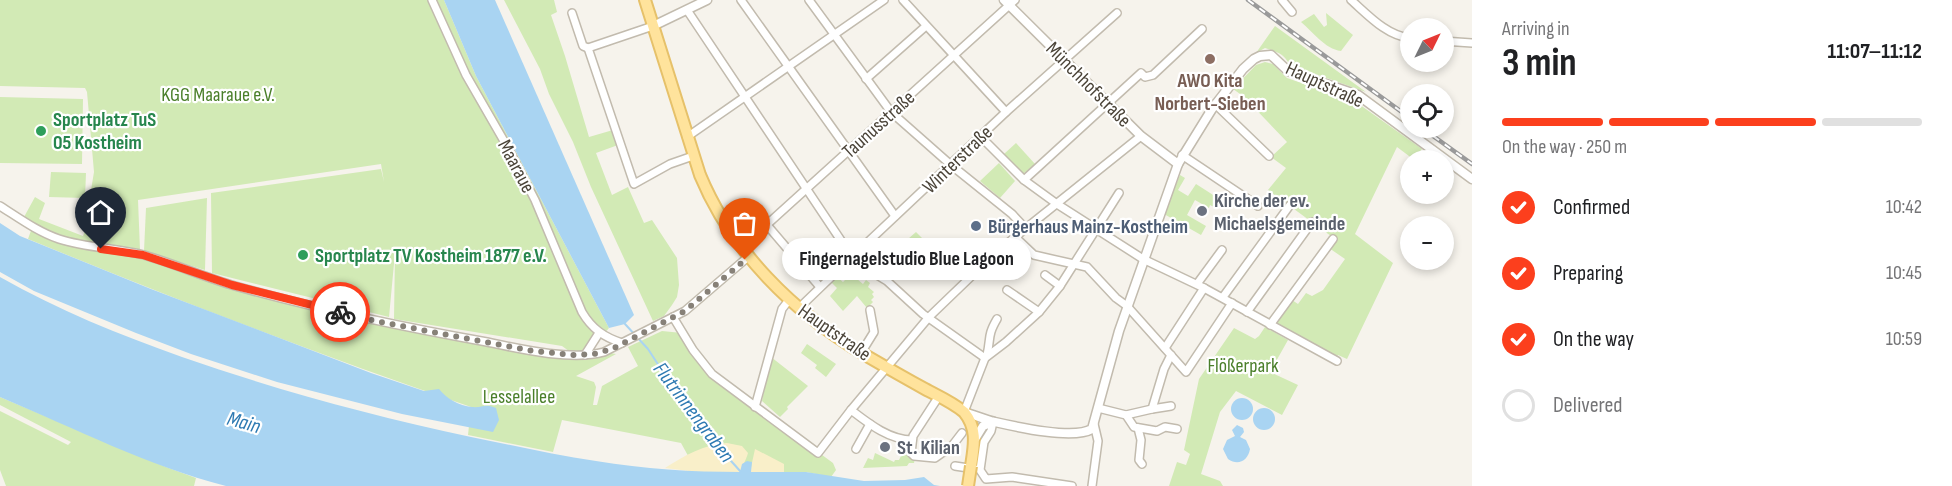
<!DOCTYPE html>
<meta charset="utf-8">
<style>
body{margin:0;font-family:"Sofia Sans Condensed",sans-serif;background:#f6f6f6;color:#202124;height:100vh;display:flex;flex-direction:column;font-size:22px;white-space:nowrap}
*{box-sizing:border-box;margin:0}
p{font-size:20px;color:#757577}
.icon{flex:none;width:33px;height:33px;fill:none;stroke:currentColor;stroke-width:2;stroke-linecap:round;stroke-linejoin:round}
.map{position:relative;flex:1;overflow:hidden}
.sheet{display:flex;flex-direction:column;background:#fff;width:480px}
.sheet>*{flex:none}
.needle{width:39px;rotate:47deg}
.fabs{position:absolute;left:1400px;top:18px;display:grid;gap:12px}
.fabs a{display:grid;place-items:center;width:54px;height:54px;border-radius:50%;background:#fff;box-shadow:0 3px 9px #0003;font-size:30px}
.pin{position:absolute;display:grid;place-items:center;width:51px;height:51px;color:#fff;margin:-62px -26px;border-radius:50% 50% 50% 0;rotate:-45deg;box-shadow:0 0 6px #0007}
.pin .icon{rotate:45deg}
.courier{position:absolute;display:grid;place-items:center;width:60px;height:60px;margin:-30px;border:4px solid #fc3f1d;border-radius:50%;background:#fff;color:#222;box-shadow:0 2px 8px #0007}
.bubble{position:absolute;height:42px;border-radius:21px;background:#fff;box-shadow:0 3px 9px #0003;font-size:20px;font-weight:700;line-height:42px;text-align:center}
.overview em{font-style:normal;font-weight:700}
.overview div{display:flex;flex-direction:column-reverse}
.overview{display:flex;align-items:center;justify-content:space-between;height:102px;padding:0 30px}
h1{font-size:39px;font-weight:700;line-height:45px}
.bar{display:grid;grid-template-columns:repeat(4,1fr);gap:9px 6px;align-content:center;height:72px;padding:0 30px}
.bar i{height:8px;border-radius:4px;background:#e0e0e0}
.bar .on{background:#fc3f1d}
.bar p{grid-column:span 4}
ol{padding:0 30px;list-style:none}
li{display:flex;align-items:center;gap:18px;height:66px}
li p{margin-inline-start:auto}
li .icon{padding:6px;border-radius:50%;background:#fc3f1d;color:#fff;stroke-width:4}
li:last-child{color:#757577}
li i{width:33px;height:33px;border:3px solid #e0e0e0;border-radius:50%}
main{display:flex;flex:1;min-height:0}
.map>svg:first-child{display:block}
.green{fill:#d2eab5;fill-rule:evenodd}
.sand{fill:#f9efc9}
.water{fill:#a9d4f2}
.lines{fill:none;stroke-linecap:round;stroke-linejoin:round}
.stream{stroke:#a9d4f2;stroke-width:2}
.minor-casing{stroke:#c2bbae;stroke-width:10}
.tertiary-casing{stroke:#c2bbae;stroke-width:11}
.primary-casing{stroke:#e6c16a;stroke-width:14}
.minor{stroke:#fff;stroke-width:7}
.tertiary{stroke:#fff;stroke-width:8}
.primary{stroke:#ffe39c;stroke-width:10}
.rail-casing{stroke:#9a9a9a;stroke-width:4.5}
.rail{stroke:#fff;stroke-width:2;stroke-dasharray:7;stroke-linecap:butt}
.primary-bridge-casing{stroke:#e6c16a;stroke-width:14;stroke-linecap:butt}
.primary-bridge{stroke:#ffe39c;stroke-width:10}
.done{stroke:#878178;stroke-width:6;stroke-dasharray:0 10.8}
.route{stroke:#fc3f1d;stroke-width:8}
.education-dot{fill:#8d6e63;stroke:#fff;stroke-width:2}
.leisure-dot{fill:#2e9e5b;stroke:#fff;stroke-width:2}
.worship-dot{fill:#6b7280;stroke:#fff;stroke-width:2}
.service-dot{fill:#5c6f8a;stroke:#fff;stroke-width:2}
.labels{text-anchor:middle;stroke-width:4.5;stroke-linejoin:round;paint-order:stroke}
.education-label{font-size:20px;font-weight:bold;fill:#785e54;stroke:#fff}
.street-label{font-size:20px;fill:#4b4439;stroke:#fff}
.park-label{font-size:20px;fill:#4a7f2a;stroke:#fff}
.leisure-label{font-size:20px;font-weight:bold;fill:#27864d;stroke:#fff;text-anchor:start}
.worship-label{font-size:20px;font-weight:bold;fill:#5b616d;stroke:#fff;text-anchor:start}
.service-label{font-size:20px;font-weight:bold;fill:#4e5e75;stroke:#fff;text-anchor:start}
.water-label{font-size:21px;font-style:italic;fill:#2e7ab2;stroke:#fff}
</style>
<main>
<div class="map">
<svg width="1472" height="486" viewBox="0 0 1472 486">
<rect width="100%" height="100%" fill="#f6f3ec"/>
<!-- green -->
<g class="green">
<path d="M0 0H444L476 76 609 328 586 355 604 352 616 354 576 376 594 382 596 387 593 405H597L602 386 638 366 628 347 662 331 682 333 712 374 833 463 836 470 831 477 806 472H697L681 443 562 420 553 452 468 435 471 407C322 356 174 299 28 239L33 225 24 217 35 197 45 203 39 219 83 236 88 224 75 217 87 214 94 172 87 92 85 88 0 86ZM381 164 384 182 381 169 211 193 212 273 389 317 395 253 394 319 562 346 573 354 482 341 232 285 125 252 101 248 103 243 140 250 138 200Z"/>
<polygon points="504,0 554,0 557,12 551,15 565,56 589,137 613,130 618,145 596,153 612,195 628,187 644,223 652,220 677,258 679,285 677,297 672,305 664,316 653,321 591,187 573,142 549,94 540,69"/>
<path d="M1326 13 1353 35 1341 51C1325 49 1313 32 1301 22L1314 14 1324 27 1327 25Z"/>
<path d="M1275 26 1366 92 1290 65C1282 52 1278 53 1265 48L1256 53Z"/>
<polygon points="1265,62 1273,64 1287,78 1356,102 1422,149 1413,159 1397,147 1355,234 1393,263 1347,359 1338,355 1336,358 1275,325 1292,300 1298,304 1306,293 1312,296 1323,290 1345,259 1329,248 1335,239 1268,190 1286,168 1271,157 1287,142 1243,96 1233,89 1256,65"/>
<polygon points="0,97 83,99 82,164 0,163"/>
<polygon points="1016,143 1035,164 1023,174 1004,154"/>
<polygon points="999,163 1015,181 1000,198 980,181"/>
<polygon points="51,172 86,173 85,198 49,197"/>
<polygon points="1180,175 1185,178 1178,190 1188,196 1196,184 1221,200 1216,208 1210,205 1209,208 1195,200 1187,215 1206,226 1201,235 1164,214"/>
<polygon points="207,198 205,270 144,251 146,208"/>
<polygon points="916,232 933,249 910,270 892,253"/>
<polygon points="851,274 863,284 866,280 870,283 868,287 874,292 872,294 874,297 871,300 873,302 867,308 857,296 843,311 830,296 837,288 831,282 837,277 843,282"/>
<polygon points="1265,327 1288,340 1270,372 1298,385 1282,415 1236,391 1220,412 1201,474 1220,481 1223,486 1169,486 1177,462 1186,465 1190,454 1184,450 1199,379 1234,328 1255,339 1259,336"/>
<polygon points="807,344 836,364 826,377 815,368 817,365 801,353"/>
<polygon points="771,357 808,386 787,407 788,409 780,417 762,401"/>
<polygon points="0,397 166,467 196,478 194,486 6,486 0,470 0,411 68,445 71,442 0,405"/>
<polygon points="903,441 910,443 915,458 914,463 909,463 907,466 863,468 868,458 873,460 875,453 894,462 895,460 899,460 901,456 899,451 904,446 902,444"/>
</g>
<!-- sand -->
<g class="sand">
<path d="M727 443 742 446 748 453C746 461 742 465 741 472L705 473 665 468C684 456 704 444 727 443Z"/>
<polygon points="755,449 784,464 784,472 750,472"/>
</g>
<!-- water -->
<g class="water">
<polygon points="444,0 495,0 634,315 625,324 609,328 476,76"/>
<path d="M0 223 20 236 151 289 371 373 424 391 439 389C446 398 459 406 472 407 483 408 484 403 496 408L499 420 493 432 402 414 277 382 191 354 136 333 34 291 0 272Z"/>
<path d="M0 277C58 310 120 335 182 357 277 390 373 416 471 437 512 445 554 455 596 461 644 469 692 472 740 472L742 464 747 461 752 462 751 472H806L864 481 905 480 924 477 934 485 940 486H226C148 466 74 428 0 397Z"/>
<circle cx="1242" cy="409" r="11"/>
<circle cx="1264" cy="419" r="11"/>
<path d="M1237 425 1243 428 1244 432 1240 437 1246 440 1250 449C1248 461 1238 466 1228 459L1223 449 1227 440 1235 436 1232 430Z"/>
</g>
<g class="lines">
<!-- stream -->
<polyline class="stream" points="625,324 648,349 695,421 741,472"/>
<!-- minor casing -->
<g class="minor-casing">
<g id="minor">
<path d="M432 0 466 75 508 148 535 200 582 312C592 329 604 337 622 343"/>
<polyline points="741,0 895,216"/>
<polyline points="809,0 891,112 951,165 1012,214 1026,229"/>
<polyline points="903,0 1006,112"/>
<polyline points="1282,0 1292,12"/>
<path d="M1351 0C1368 15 1387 36 1410 38"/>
<polyline points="687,10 852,257 864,267 887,281 923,314 985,358"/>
<polyline points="572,13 583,46 588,48"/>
<polyline points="653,26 588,48 634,184 670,164 693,156"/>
<polyline points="1443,41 1472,43"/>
<polyline points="866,79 926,26"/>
<polyline points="1215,104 1269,156"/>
<polyline points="980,136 1024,180 1057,204 1143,259 1204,288 1337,361"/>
<polyline points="687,137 884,0"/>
<polyline points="1182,155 1258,206"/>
<polyline points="1024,180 1141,73 1145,77 1153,75 1202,29"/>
<path d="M0 206C19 218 38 232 59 239 87 248 116 248 144 255 175 264 204 277 235 286 318 309 402 327 487 342 520 349 572 361 604 352L685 311 748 257"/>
<polyline points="767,225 820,287"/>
<polyline points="1015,237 1034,255 1087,267 1116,298 1127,306 1186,372 1232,303"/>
<polyline points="741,248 1015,0"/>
<polyline points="1045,275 1060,286"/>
<polyline points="1197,284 1222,250"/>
<polyline points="1007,290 1039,312"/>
<polyline points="1223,297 1290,205"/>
<polyline points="799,308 852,257 1006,112 1117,13"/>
<polyline points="1247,312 1312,222"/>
<polyline points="673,317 693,350 712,374 818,453 851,410 929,317 982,266 1015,237 1141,136"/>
<polyline points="1270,325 1333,239"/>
<polyline points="1165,348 1204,288"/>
<polyline points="861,353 874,332 870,310"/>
<polyline points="585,355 599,333"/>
<path d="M987 355C991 338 987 336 997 319"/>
<polyline points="939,396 913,436 911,453 914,456 935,458 952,446 962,433"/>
<polyline points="755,407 782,309 789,300"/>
<polyline points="1098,408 1126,415 1134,427 1157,431 1165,427 1177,429"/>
<polyline points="1152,409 1171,406"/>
<path d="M851 410C868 423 889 440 912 440"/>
<polyline points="964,412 985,358 1006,342 1039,312 1060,286 1119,193"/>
<polyline points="1126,415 1152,409 1164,369 1171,355"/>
<polyline points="993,422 991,431 984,442 980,470 986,479 1012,477 1072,486"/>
<polyline points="1138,428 1141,440 1139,460 1142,464"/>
<polyline points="856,449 870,424"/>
<polyline points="955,466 975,469"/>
<polyline points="1092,486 1098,441 1094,424"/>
</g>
</g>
<!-- tertiary casing -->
<g class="tertiary-casing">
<g id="tertiary">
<polyline points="1004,0 1141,136 1178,164"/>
<polyline points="653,26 707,0"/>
<path d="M964 412C975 415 985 420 995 422 1017 427 1073 440 1092 429L1119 331 1178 164 1212 109 1243 69 1254 59 1260 56 1271 55 1288 71 1358 95 1472 179"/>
<polyline points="975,439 983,426 993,422"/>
</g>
</g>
<!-- primary casing -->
<g class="primary-casing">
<path id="primary" d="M645 0 700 175C732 252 793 312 865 355 884 366 905 378 925 389 938 396 952 402 964 412 978 429 974 446 971 466"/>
</g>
<!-- minor -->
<use href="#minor" class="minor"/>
<!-- tertiary -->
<use href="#tertiary" class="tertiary"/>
<!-- primary -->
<use href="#primary" class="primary"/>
<!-- rail casing -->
<g class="rail-casing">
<g id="rail">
<polyline points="1248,0 1410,118"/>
<polyline points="1422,128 1472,164"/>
</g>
</g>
<!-- rail -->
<use href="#rail" class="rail"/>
<!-- primary-bridge casing -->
<g class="primary-bridge-casing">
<polyline id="primary-bridge" points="968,486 971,466"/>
</g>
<!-- primary-bridge -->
<use href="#primary-bridge" class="primary-bridge"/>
</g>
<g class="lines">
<!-- done -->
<polyline class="done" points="340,312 375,321 533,351 574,355 594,354 612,349 685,311 745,260"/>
<!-- route -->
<polyline class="route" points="101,249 143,255 232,285 340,312"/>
</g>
<!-- markers -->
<circle class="education-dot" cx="1210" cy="59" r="6"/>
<g class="leisure-dot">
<circle cx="41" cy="131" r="6"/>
<circle cx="303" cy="255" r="6"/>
</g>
<g class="worship-dot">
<circle cx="1202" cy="211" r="6"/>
<circle cx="885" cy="447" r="6"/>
</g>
<circle class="service-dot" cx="976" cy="226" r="6"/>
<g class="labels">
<!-- education labels -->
<g class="education-label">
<text x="1210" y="87">AWO Kita<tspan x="1210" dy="23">Norbert-Sieben</tspan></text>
</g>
<!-- street labels -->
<g class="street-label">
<text transform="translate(1089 84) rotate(45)" y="7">Münchhofstraße</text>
<text transform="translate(1325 84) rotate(25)" y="7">Hauptstraße</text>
<text transform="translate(878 124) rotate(-42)" y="7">Taunusstraße</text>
<text transform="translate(957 159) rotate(-44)" y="7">Winterstraße</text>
<text transform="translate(517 166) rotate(62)" y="7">Maaraue</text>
<text transform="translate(835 332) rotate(35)" y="7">Hauptstraße</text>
</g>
<!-- park labels -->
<g class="park-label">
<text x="218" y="101">KGG Maaraue e.V.</text>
<text x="1243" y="372">Flößerpark</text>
<text x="519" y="403">Lesselallee</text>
</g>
<!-- leisure labels -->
<g class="leisure-label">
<text x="53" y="126">Sportplatz TuS<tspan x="53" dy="23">05 Kostheim</tspan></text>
<text x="315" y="262">Sportplatz TV Kostheim 1877 e.V.</text>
</g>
<!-- worship labels -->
<g class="worship-label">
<text x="1214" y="207">Kirche der ev.<tspan x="1214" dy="23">Michaelsgemeinde</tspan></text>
<text x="897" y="454">St. Kilian</text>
</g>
<!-- service labels -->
<g class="service-label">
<text x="988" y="233">Bürgerhaus Mainz-Kostheim</text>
</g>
<!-- water labels -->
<g class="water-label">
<text transform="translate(694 412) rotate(53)" y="7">Flutrinnengraben</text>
<text transform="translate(244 422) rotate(16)" y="7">Main</text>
</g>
</g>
</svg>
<div class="fabs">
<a><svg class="needle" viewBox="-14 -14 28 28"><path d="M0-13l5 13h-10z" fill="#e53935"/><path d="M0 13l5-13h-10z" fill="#757577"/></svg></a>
<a><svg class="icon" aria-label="locate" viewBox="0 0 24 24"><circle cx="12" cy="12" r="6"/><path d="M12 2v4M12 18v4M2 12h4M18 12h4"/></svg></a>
<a>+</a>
<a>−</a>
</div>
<div class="pin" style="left:745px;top:260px;background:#ea580c"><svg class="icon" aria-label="bag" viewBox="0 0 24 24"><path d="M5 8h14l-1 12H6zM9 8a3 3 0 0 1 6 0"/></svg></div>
<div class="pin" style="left:101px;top:249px;background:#1f2937"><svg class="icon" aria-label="home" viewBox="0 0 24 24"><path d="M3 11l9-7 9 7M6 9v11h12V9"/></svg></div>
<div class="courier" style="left:340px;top:312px"><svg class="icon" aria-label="bike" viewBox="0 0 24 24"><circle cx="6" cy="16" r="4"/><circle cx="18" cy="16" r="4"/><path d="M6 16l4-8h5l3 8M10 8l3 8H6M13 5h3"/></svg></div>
<div class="bubble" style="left:782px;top:238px;width:249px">Fingernagelstudio Blue Lagoon</div>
</div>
<section class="sheet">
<div class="overview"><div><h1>3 min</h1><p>Arriving in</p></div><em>11:07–11:12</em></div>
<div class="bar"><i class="on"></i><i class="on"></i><i class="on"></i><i></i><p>On the way · 250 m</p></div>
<ol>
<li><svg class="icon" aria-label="check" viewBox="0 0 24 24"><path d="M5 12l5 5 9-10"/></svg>Confirmed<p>10:42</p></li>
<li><svg class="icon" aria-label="check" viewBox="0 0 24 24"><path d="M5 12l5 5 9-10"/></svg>Preparing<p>10:45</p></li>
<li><svg class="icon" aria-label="check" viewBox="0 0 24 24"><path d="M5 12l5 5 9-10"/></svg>On the way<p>10:59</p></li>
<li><i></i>Delivered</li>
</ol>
</section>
</main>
